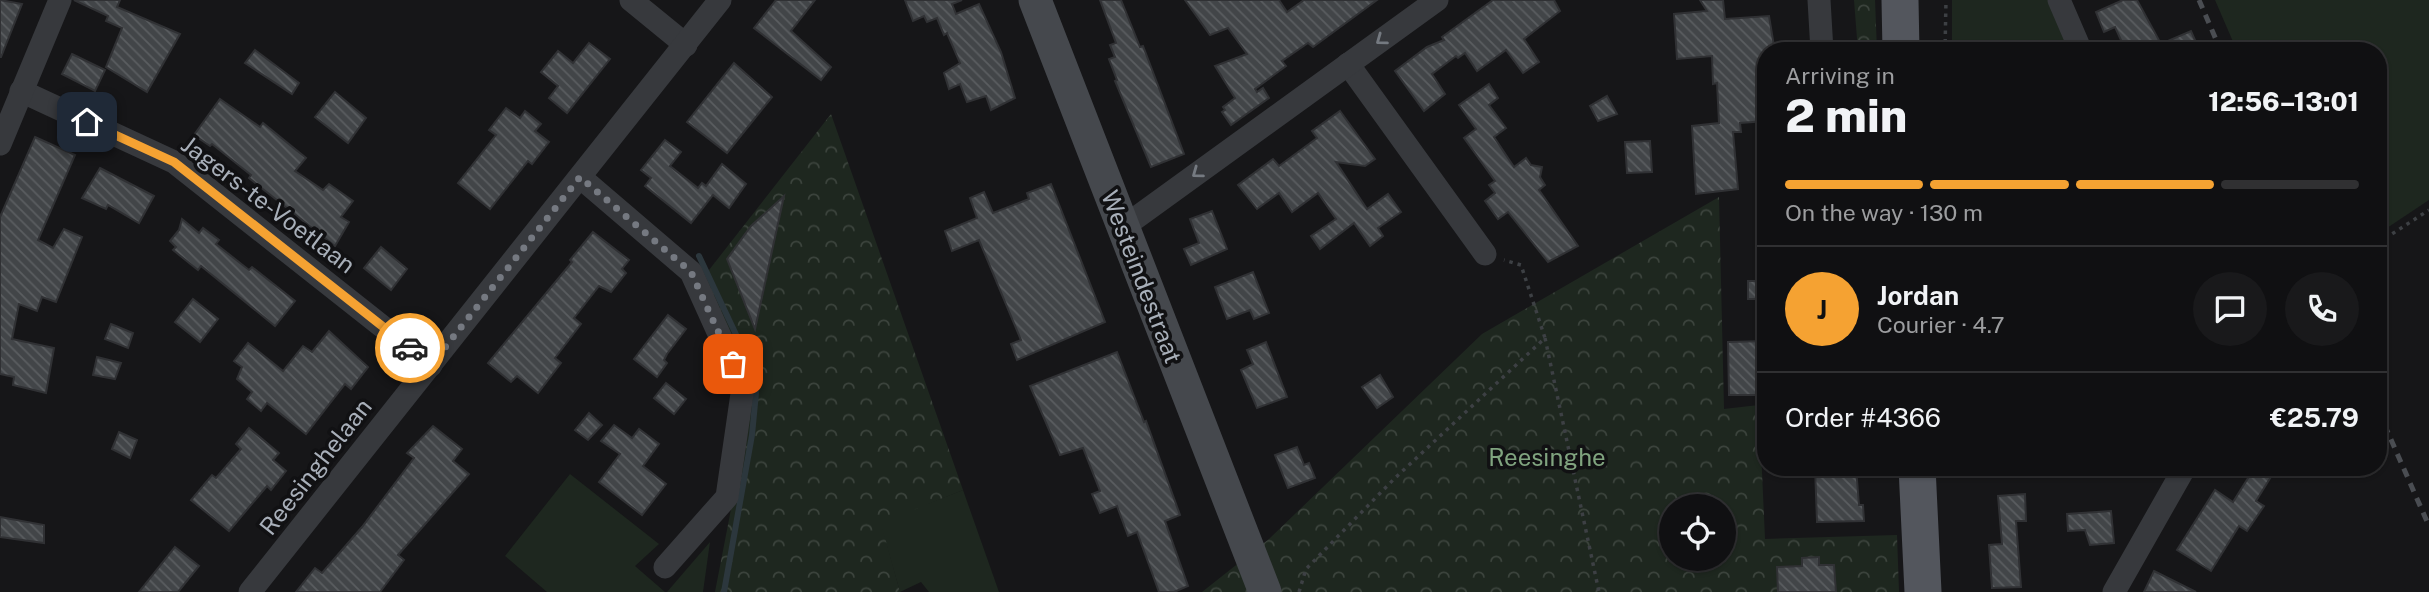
<!DOCTYPE html>
<meta charset="utf-8">
<style>
body{margin:0;font-family:"Public Sans",sans-serif;background:#19191b;color:#f1f3f6;height:100vh;display:flex;flex-direction:column;font-size:26px;white-space:nowrap}
*{box-sizing:border-box;margin:0}
p{font-size:23px;color:#9c9d9f}
.icon{flex:none;width:38px;height:38px;fill:none;stroke:currentColor;stroke-width:2;stroke-linecap:round;stroke-linejoin:round}
.map{position:relative;flex:1;overflow:hidden}
.details{position:absolute;left:1757px;top:42px;width:630px;height:434px;display:flex;flex-direction:column;background:#101012;border-radius:28px;box-shadow:0 2px 5px #0004,0 0 0 2px #303032}
.details>*{flex:none}
.buttons{position:absolute;left:1659px;top:494px;display:grid;gap:14px}
.buttons a{display:grid;place-items:center;width:77px;height:77px;border-radius:50%;background:#101012;box-shadow:0 2px 5px #0004,0 0 0 2px #303032;font-size:35px}
.pin{position:absolute;display:grid;place-items:center;width:60px;height:60px;color:#fff;margin:-30px;border-radius:14px;box-shadow:0 4px 10px #0006}
.courier{position:absolute;display:grid;place-items:center;width:70px;height:70px;margin:-35px;border:5px solid #f5a232;border-radius:50%;background:#fff;color:#222;box-shadow:0 2px 9px #0007}
.head em{font-style:normal;font-weight:800}
.head div{display:flex;flex-direction:column-reverse}
.head{display:flex;align-items:center;justify-content:space-between;height:119px;padding:0 28px}
h1{font-size:46px;font-weight:800;line-height:52px}
.bar{display:grid;grid-template-columns:repeat(4,1fr);gap:10px 7px;align-content:center;height:84px;padding:0 28px}
.bar i{height:9px;border-radius:5px;background:#303032}
.bar .active{background:#f5a232}
.bar p{grid-column:span 4}
.line{display:flex;align-items:center;gap:18px;padding:0 28px;border-top:2px solid #303032}
.line div{flex:1}
.round{display:grid;place-items:center;flex:none;width:74px;height:74px;border-radius:37px;background:#19191b}
.map>svg:first-child{display:block}
.grass{fill:#1e271f}
.forest{fill:url(#forest-crowns);fill-rule:evenodd}
.lines{fill:none;stroke-linecap:round;stroke-linejoin:round}
.stream{stroke:#2c373d;stroke-width:6}
.building{fill:url(#building-back-hatch);stroke:#303134;stroke-width:2}
.path{stroke:#3d4044;stroke-width:3.5;stroke-dasharray:3.5 5;stroke-linecap:butt}
.street{stroke:#37393d;stroke-width:23}
.secondary{stroke:#45484d;stroke-width:33}
.primary{stroke:#53565d;stroke-width:37}
.rail{stroke:#4a4d52;stroke-width:5;stroke-dasharray:9 7;stroke-linecap:butt}
.oneway{stroke:#757a81}
.done{stroke:#757981;stroke-width:7;stroke-dasharray:0 12.6}
.route{stroke:#f5a232;stroke-width:9}
.labels{text-anchor:middle;stroke-width:7;stroke-linejoin:round;paint-order:stroke}
.street-label{font-size:24px;fill:#a8afb9;stroke:#111113}
.park-label{font-size:24px;fill:#80a47f;stroke:#111113}
</style>
<div class="map">
<svg width="2429" height="592" viewBox="0 0 2429 592">
<defs>
<pattern id="forest-crowns" width="20" height="18" patternUnits="userSpaceOnUse" patternTransform="scale(1.75)"><rect width="20" height="18" fill="#1e271f"/><path d="M2 6a3 3 0 1 1 6 0M12 15a3 3 0 1 1 6 0" fill="none" stroke="#3c443d"/></pattern>
<pattern id="building-back-hatch" width="6" height="6" patternUnits="userSpaceOnUse" patternTransform="scale(1.75)"><rect width="6" height="6" fill="#424548"/><path d="M-1 5l2 2M0 0l6 6M5-1l2 2" fill="none" stroke="#5a5d60"/></pattern>
</defs>
<rect width="100%" height="100%" fill="#161618"/>
<!-- grass -->
<g class="grass">
<polygon points="1952,0 2049,0 2070,51 1952,51"/>
<polygon points="2215,0 2429,0 2429,200 2378,234 2378,51 2237,51"/>
<polygon points="570,474 659,544 635,566 665,592 547,592 505,556"/>
<polygon points="963,490 999,592 929,592 921,582 900,592 880,522"/>
<polygon points="710,542 703,592 667,592"/>
</g>
<!-- forest -->
<g class="forest">
<polygon points="1854,0 1875,0 1877,51 1858,51"/>
<polygon points="831,114 963,490 881,523 900,592 715,592 750,411 702,279"/>
<path d="M1719 197 1724 409 1759 405 1765 539 1897 535 1899 592H1202L1269 539 1482 334ZM1671 506H1724V558H1671Z"/>
</g>
<g class="lines">
<!-- stream -->
<polyline class="stream" points="699,256 748,360 756,393 752,435 724,592"/>
</g>
<!-- building -->
<g class="building">
<polygon points="0,0 22,4 1,57 0,57"/>
<polygon points="74,0 120,0 117,7 180,34 147,92 106,67 122,28 106,21 108,16"/>
<polygon points="776,0 815,0 791,31 831,67 821,80 754,28"/>
<polygon points="905,0 962,0 952,4 956,14 979,4 1001,52 1015,98 991,110 986,96 967,102 960,84 949,89 944,73 960,63 947,33 944,35 937,18 927,22 924,16 913,21"/>
<polygon points="1100,0 1121,0 1140,47 1143,46 1184,154 1151,167 1115,81 1117,80 1109,59 1115,57 1110,45 1116,43"/>
<polygon points="1185,0 1279,0 1287,12 1304,0 1377,0 1313,47 1308,43 1282,61 1286,66 1255,89 1257,92 1263,88 1269,98 1231,125 1222,112 1225,110 1223,107 1235,98 1215,66 1247,54 1228,28 1210,35"/>
<polygon points="1493,0 1554,0 1560,11 1524,39 1539,62 1523,73 1506,50 1477,71 1465,53 1458,58 1456,56 1432,74 1445,94 1424,111 1395,71 1427,47 1444,40 1442,37"/>
<polygon points="1700,0 1723,0 1725,19 1769,16 1774,46 1771,51 1766,51 1766,121 1740,123 1741,132 1733,132 1738,189 1696,194 1692,126 1719,123 1717,83 1713,84 1712,56 1677,59 1674,14 1707,11"/>
<polygon points="2123,0 2137,0 2161,44 2191,31 2198,47 2188,51 2126,51 2115,27 2104,32 2096,12"/>
<polygon points="589,43 610,59 567,113 549,98 558,86 541,72 558,51 573,63"/>
<polygon points="255,50 299,83 292,94 245,63"/>
<polygon points="72,54 105,70 95,91 62,74"/>
<polygon points="734,63 772,97 727,153 687,122"/>
<polygon points="1489,84 1498,98 1489,105 1506,128 1494,137 1514,167 1526,158 1531,165 1542,167 1540,177 1545,185 1539,190 1578,246 1548,262 1508,212 1498,219 1485,201 1495,193 1489,185 1495,181 1464,138 1476,129 1459,105"/>
<polygon points="335,92 366,118 348,143 315,117"/>
<polygon points="1607,96 1617,114 1598,121 1590,106"/>
<polygon points="220,99 260,127 263,123 306,158 295,171 323,190 329,184 353,201 341,217 349,222 335,246 249,178 251,175 212,144 210,146 194,135"/>
<polygon points="506,108 520,118 525,111 541,124 535,131 549,142 532,164 528,161 490,209 458,183 496,135 489,130"/>
<polygon points="1340,111 1375,159 1365,166 1336,162 1367,209 1388,194 1401,212 1378,228 1383,236 1370,246 1354,223 1320,249 1311,236 1336,219 1318,193 1292,212 1279,193 1257,209 1238,185 1273,159 1279,166 1317,138 1312,131"/>
<polygon points="35,137 75,155 38,240 53,248 64,229 82,237 56,302 42,297 37,311 19,304 12,339 54,348 46,393 13,385 14,377 0,374 0,217"/>
<polygon points="665,140 681,152 670,166 698,188 702,183 706,186 722,164 746,184 729,208 713,195 691,223 645,186 651,178 641,170"/>
<polygon points="1650,141 1652,172 1627,173 1625,142"/>
<polygon points="100,168 154,196 139,223 108,205 106,209 82,198"/>
<polygon points="1051,184 1105,322 1017,360 1011,344 1021,340 979,240 952,251 945,231 977,218 970,198 984,192 993,213 1029,199 1027,193"/>
<polygon points="784,196 755,329 727,259 751,226"/>
<polygon points="1212,211 1227,249 1191,265 1184,249 1199,243 1190,219"/>
<polygon points="182,219 199,233 203,228 219,240 216,244 249,270 252,267 295,301 275,326 201,266 198,270 173,250 176,247 170,241 179,230"/>
<polygon points="593,232 629,260 622,269 626,273 611,292 599,286 574,318 581,324 555,358 561,363 538,393 517,376 511,382 488,363 572,262 570,260"/>
<polygon points="381,247 407,269 391,290 364,268"/>
<polygon points="1253,272 1269,313 1254,319 1250,310 1227,319 1215,287"/>
<rect x="1748" y="281" width="18" height="18"/>
<polygon points="193,299 218,319 200,342 175,322"/>
<polygon points="668,315 686,329 667,354 664,360 667,363 657,377 634,359"/>
<polygon points="111,324 133,333 128,348 105,339"/>
<polygon points="329,331 368,367 351,389 345,384 306,434 267,403 261,411 247,399 252,392 237,379 242,367 234,361 248,343 283,371 303,346 312,352"/>
<polygon points="1766,341 1766,395 1729,395 1728,342"/>
<polygon points="1266,342 1287,397 1257,408 1241,370 1253,364 1247,350"/>
<polygon points="1117,352 1144,422 1146,421 1180,515 1165,521 1188,586 1174,592 1159,592 1137,532 1128,536 1117,506 1100,513 1092,494 1100,491 1083,448 1060,455 1030,386"/>
<polygon points="97,357 121,363 115,379 93,375"/>
<polygon points="1380,375 1393,397 1377,408 1362,387"/>
<polygon points="666,383 686,399 674,414 654,398"/>
<polygon points="589,413 602,425 588,440 575,430"/>
<polygon points="614,425 632,438 639,429 659,444 643,466 666,484 642,515 599,482 620,454 601,441"/>
<polygon points="433,426 462,449 453,461 469,474 398,555 404,560 380,592 296,592 315,568 322,573 362,527 414,458 407,453"/>
<polygon points="249,428 279,453 273,460 286,471 271,490 267,486 229,531 191,500 212,475 216,478 241,449 236,444"/>
<polygon points="119,432 137,440 130,458 112,449"/>
<polygon points="1297,447 1304,465 1309,463 1315,478 1288,488 1275,455"/>
<polygon points="1815,467 1856,467 1859,505 1863,505 1864,521 1817,522"/>
<polygon points="2255,467 2277,467 2256,501 2264,506 2247,531 2239,526 2211,571 2177,550 2215,490 2233,502"/>
<polygon points="2025,494 2026,521 2016,521 2021,587 1992,588 1989,545 2002,544 1998,496"/>
<polygon points="2111,511 2114,543 2090,545 2085,530 2068,531 2067,514"/>
<polygon points="0,517 44,525 44,543 0,537"/>
<polygon points="175,547 199,566 178,592 139,592"/>
<polygon points="1819,557 1819,565 1834,565 1836,592 1778,592 1777,567 1802,566 1802,558"/>
<polygon points="2154,571 2196,592 2144,592"/>
</g>
<g class="lines">
<!-- path -->
<g class="path">
<polyline points="1945,51 1946,0"/>
<polyline points="2378,243 2429,210"/>
<polyline points="1545,338 1599,592"/>
<polyline points="1299,592 1306,569 1394,479 1545,338 1521,265 1504,260"/>
</g>
<!-- street -->
<g class="street">
<polyline points="631,0 686,45"/>
<polyline points="1819,0 1822,51"/>
<polyline points="2059,0 2081,51"/>
<polyline points="1348,64 1485,254"/>
<polyline points="21,91 174,162 431,365"/>
<polyline points="0,144 60,0"/>
<polyline points="580,177 691,272 743,387 727,497 665,567"/>
<polyline points="1122,228 1437,0"/>
<polyline points="250,592 720,0"/>
<polyline points="2114,592 2185,467"/>
</g>
<!-- secondary -->
<polyline class="secondary" points="1035,0 1265,592"/>
<!-- primary -->
<g class="primary">
<polyline points="1900,0 1901,51"/>
<polyline points="1917,467 1923,592"/>
</g>
<!-- rail -->
<g class="rail">
<polyline points="2199,0 2221,51"/>
<polyline points="2378,410 2429,526"/>
</g>
</g>
<!-- one-way arrows -->
<defs><path id="oneway-chevron" d="M-2-3.5L2.5 0L-2 3.5" fill="none" stroke-width="1.6" stroke-linecap="round" stroke-linejoin="round" transform="scale(1.75)"/></defs>
<g class="oneway">
<use href="#oneway-chevron" transform="translate(1381 40) rotate(144)"/>
<use href="#oneway-chevron" transform="translate(1197 173) rotate(144)"/>
</g>
<g class="lines">
<!-- done -->
<polyline class="done" points="410,348 431,365 580,177 691,272 733,364"/>
<!-- route -->
<polyline class="route" points="87,122 174,162 410,348"/>
</g>
<g class="labels">
<!-- street labels -->
<g class="street-label">
<text transform="translate(268 205) rotate(37)" y="8">Jagers-te-Voetlaan</text>
<text transform="translate(1141 277) rotate(69)" y="8">Westeindestraat</text>
<text transform="translate(316 467) rotate(-52)" y="8">Reesinghelaan</text>
</g>
<!-- park labels -->
<g class="park-label">
<text x="1547" y="466">Reesinghe</text>
</g>
</g>
</svg>
<div class="buttons">
<a><svg class="icon" aria-label="locate" viewBox="0 0 24 24"><circle cx="12" cy="12" r="6"/><path d="M12 2v4M12 18v4M2 12h4M18 12h4"/></svg></a>
</div>
<div class="pin" style="left:733px;top:364px;background:#ea580c"><svg class="icon" aria-label="bag" viewBox="0 0 24 24"><path d="M5 8h14l-1 12H6zM9 8a3 3 0 0 1 6 0"/></svg></div>
<div class="pin" style="left:87px;top:122px;background:#1f2937"><svg class="icon" aria-label="home" viewBox="0 0 24 24"><path d="M3 11l9-7 9 7M6 9v11h12V9"/></svg></div>
<div class="courier" style="left:410px;top:348px"><svg class="icon" aria-label="car" viewBox="0 0 24 24"><path d="M5 17H2v-5l4-1 3-4h7l3 4 3 1v5h-3M9 17h6M6 11h13"/><circle cx="7" cy="17" r="2"/><circle cx="17" cy="17" r="2"/></svg></div>
<section class="details">
<div class="head"><div><h1>2 min</h1><p>Arriving in</p></div><em>12:56–13:01</em></div>
<div class="bar"><i class="active"></i><i class="active"></i><i class="active"></i><i></i><p>On the way · 130 m</p></div>
<div class="line" style="height:126px"><b class="round" style="background:#f5a232;color:#111">J</b><div><b>Jordan</b><p>Courier · 4.7</p></div><a class="round"><svg class="icon" aria-label="chat" viewBox="0 0 24 24"><path d="M4 5h16v11H9l-5 4z"/></svg></a><a class="round"><svg class="icon" aria-label="phone" viewBox="0 0 24 24"><path d="M5 4h4l2 5-3 2q2 4 5 5l2-3 5 2v4C11 20 4 13 5 4z"/></svg></a></div>
<div class="line" style="height:91px"><div>Order #4366</div><b>€25.79</b></div>
</section>
</div>
